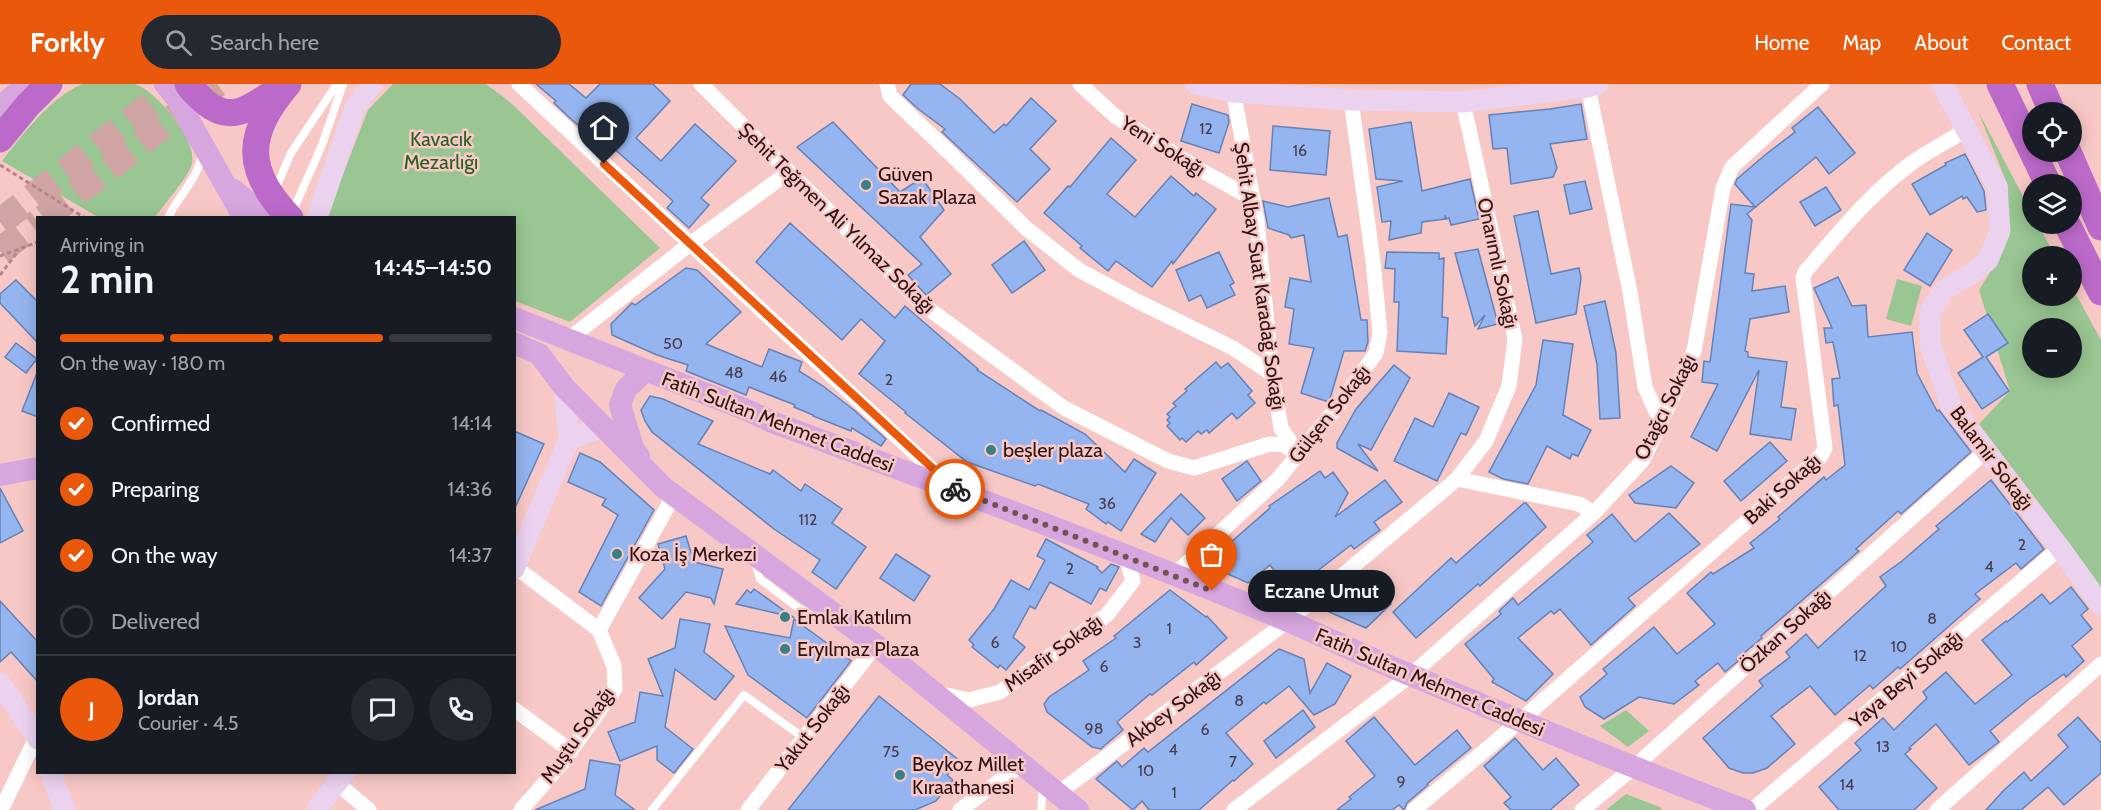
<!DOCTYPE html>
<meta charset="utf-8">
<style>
body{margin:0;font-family:Cabin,sans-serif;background:#242831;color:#f1f3f6;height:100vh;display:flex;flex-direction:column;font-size:22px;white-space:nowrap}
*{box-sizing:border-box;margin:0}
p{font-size:20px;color:#9ea1a6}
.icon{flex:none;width:33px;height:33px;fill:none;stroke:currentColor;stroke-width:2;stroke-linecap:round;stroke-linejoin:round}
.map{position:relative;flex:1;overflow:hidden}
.sheet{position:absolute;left:36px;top:132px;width:480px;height:558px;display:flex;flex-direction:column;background:#171b24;border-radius:0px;box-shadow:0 3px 15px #0003}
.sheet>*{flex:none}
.buttons{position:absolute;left:2022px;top:18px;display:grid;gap:12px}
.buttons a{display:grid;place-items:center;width:60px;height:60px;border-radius:50%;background:#171b24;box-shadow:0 3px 15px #0003;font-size:30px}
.pin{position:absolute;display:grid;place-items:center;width:51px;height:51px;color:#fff;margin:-62px -26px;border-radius:50% 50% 50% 0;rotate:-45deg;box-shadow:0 0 6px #0007}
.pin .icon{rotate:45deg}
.courier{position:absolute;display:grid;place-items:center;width:60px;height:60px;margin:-30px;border:4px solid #ea580c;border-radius:50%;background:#fff;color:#222;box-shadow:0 2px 8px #0007}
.bubble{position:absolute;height:42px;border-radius:21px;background:#171b24;box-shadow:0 3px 15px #0003;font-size:20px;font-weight:800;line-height:42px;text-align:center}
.head em{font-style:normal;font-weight:800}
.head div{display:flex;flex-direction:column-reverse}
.head{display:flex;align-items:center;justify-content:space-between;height:102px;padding:0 24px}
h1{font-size:39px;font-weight:800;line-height:45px}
.bar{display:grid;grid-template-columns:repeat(4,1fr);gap:9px 6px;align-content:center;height:72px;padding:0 24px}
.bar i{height:8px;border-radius:4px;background:#363941}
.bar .current{background:#ea580c}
.bar p{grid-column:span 4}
.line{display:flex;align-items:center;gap:15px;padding:0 24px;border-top:2px solid #363941}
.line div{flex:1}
.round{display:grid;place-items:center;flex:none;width:63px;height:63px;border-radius:32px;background:#242831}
ol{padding:0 24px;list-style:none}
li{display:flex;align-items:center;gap:18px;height:66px}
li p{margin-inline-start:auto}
li .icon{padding:6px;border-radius:50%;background:#ea580c;color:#fff;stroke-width:4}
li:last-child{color:#9ea1a6}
li i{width:33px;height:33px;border:3px solid #363941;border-radius:50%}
header{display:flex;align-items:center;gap:36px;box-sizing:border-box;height:84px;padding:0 30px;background:#ea580c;color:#fff}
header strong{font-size:28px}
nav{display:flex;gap:33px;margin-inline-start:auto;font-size:21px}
.search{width:420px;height:54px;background:#242831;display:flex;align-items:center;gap:15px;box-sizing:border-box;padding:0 21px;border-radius:33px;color:#9ea1a6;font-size:22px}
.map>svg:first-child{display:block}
.green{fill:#99c692;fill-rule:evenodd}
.building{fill:#94b5ef;stroke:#6382b8;stroke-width:1.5}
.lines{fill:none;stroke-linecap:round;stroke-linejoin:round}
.highway-tunnel{stroke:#d0a4a2;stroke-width:27;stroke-dasharray:27 14;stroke-linecap:butt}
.path{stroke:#b18887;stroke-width:3;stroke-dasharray:4.5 3;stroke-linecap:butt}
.lane{stroke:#fff;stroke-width:8}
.street{stroke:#fff;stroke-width:15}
.secondary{stroke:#ebd2ef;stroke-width:21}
.primary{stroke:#d7a6df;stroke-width:22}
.highway{stroke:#bc6aca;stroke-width:27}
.done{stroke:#755252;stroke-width:6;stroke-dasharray:0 10.8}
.route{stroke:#ea580c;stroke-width:8}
.poi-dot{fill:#388085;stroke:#f8c8c6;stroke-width:2}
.labels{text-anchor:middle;stroke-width:5;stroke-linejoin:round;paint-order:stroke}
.number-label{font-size:16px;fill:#483c4a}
.park-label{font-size:20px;fill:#25611e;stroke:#f8c8c6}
.street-label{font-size:20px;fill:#2e1313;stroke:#f8c8c6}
.poi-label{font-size:20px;fill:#2e1313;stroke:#f8c8c6;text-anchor:start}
</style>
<header>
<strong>Forkly</strong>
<div class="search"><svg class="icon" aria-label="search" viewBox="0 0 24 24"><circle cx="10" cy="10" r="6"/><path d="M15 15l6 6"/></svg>Search here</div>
<nav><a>Home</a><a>Map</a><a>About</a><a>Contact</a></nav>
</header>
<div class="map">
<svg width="2101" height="726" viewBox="0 0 2101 726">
<rect width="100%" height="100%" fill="#f8c8c6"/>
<!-- green -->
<g class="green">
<path d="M82 0H135C156 7 198 56 192 80 188 93 164 121 155 133H98L2 77C23 50 50 14 82 0Z"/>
<polygon points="393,0 486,0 510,18 660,164 570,238 515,217 514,134 326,134 368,26"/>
<path d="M1978 27 2032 129V140H2038L2055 172H2032V212H2072V203L2101 256V503L1979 340 2010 307 1979 206 1994 182 2007 149 2008 102ZM2032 244H2072V284H2032Z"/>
<polygon points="1897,195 1922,202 1911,242 1886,235"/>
<polygon points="1626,626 1649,647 1628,663 1600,642"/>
<polygon points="1626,710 1662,724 1660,726 1606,726"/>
</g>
<!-- building -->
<g class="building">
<polygon points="536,0 569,0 586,14 600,0 653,0 670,17 636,54 661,77 695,40 736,77 701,114 709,121 689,144 667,124 673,117 593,46 590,51 572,36 554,19 556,17"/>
<polygon points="911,0 940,0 960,15 994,49 1004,40 1006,42 1031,14 1056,37 1030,65 1050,85 1017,118 942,48 945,45 917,24 903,11"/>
<polygon points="1192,20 1228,31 1229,38 1219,69 1181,57"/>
<polygon points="1581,20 1587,55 1550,60 1557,84 1553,93 1511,100 1507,64 1493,65 1489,31 1550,25"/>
<polygon points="1818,23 1855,69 1829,90 1816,73 1747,130 1752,136 1745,189 1754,190 1752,207 1785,202 1789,228 1750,235 1745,267 1748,268 1748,273 1787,278 1781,323 1796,325 1791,356 1750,350 1759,286 1717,367 1691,353 1718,300 1702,298 1704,277 1710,278 1731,120 1755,123 1735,100 1737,95 1765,71 1795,48 1792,44"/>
<polygon points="833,38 900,108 922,94 944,126 920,153 951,190 926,211 908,191 922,180 797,63"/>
<polygon points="1411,38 1422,107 1470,95 1479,135 1451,141 1449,134 1446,135 1445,131 1445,135 1422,138 1421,149 1389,156 1391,137 1382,138 1377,103 1403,97 1376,95 1369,45"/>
<polygon points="1273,42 1330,47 1326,91 1270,86"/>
<polygon points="1111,54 1136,76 1107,110 1135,133 1171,92 1194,112 1196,109 1216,125 1173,180 1172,177 1152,203 1116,177 1108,187 1080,164 1082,162 1044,129 1068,102 1070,103"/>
<polygon points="1965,70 1984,107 1986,126 1977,128 1967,113 1963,115 1962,112 1930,131 1912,100 1946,81 1945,79"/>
<polygon points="1585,97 1592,125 1570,130 1564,101"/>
<polygon points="1826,103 1841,126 1815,142 1800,118"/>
<polygon points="1329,114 1338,153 1347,151 1361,236 1367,236 1368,258 1365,267 1344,267 1329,318 1301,309 1314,264 1289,260 1294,225 1285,223 1290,194 1311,198 1304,151 1291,154 1289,151 1268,144 1263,117 1288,123"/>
<polygon points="1538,127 1551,190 1579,184 1581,194 1576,230 1536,239 1514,132"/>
<polygon points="790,139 895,234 905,222 978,285 977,286 1040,327 1041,326 1085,350 1125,388 1134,375 1156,389 1121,447 1108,438 1106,440 1086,425 1089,420 1038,400 1035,402 967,378 905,329 906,328 859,290 885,257 861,235 842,256 756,178"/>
<polygon points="1927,149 1952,166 1930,202 1904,186"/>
<polygon points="1024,157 1045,186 1012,209 992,181"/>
<polygon points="1478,165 1498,240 1478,245 1485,231 1475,242 1455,169"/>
<polygon points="1219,168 1234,199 1230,201 1235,211 1207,224 1201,211 1189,217 1176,186"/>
<polygon points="1387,168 1439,169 1439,175 1444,174 1442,233 1448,234 1446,270 1397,267 1399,218 1394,218 1395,185 1385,184"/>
<polygon points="686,184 697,186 741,228 706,260 762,283 769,265 802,278 799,287 823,302 854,326 886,355 881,362 852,344 851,347 813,332 813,331 794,323 795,321 749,303 746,311 686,287 688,281 657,271 612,251 611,240 632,219 635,221"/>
<polygon points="1838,193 1852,222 1866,221 1868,253 1912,248 1917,289 1937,327 1939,326 1971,368 1901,430 1898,427 1856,465 1859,467 1761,552 1762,554 1737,575 1738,577 1725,588 1718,579 1695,597 1699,601 1674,620 1639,613 1604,635 1585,623 1580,613 1607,590 1603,585 1654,543 1677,570 1715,540 1687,509 1711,488 1713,490 1754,464 1750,459 1780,435 1778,433 1824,393 1826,396 1845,381 1838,321 1834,322 1832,295 1840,294 1833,258 1826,259 1824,244 1832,244 1814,204"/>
<polygon points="16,196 38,218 38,259 0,219 0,210"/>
<polygon points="1605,217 1616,269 1620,334 1600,335 1597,280 1584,222"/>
<polygon points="1988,230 2008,259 1986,273 2009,307 1982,325 1958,289 1983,273 1964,246"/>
<polygon points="1543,256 1573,260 1563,331 1591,346 1578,372 1572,370 1570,375 1547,362 1528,400 1503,395 1489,388 1536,301"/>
<polygon points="16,259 37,275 26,289 5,273"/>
<polygon points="1216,278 1221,284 1228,279 1252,307 1248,311 1255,319 1237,335 1232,329 1209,349 1207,346 1201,350 1198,347 1186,358 1182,354 1180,356 1167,342 1170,339 1167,336 1170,333 1167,330 1176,322 1173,319 1187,307 1185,305"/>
<polygon points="1394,281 1410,294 1371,366 1358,360 1378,387 1337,364 1337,359 1356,325"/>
<polygon points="37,289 38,289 38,333 22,327"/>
<polygon points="1449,309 1479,323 1466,351 1461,349 1437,397 1394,377 1415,334 1433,343"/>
<polygon points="650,312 663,315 713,337 698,360 770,390 773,386 801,407 805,400 842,425 832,439 866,463 836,505 812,488 820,476 774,445 652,348 645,337 641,326"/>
<polygon points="514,347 544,360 514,426"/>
<polygon points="1770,358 1787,377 1741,417 1724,397"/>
<polygon points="580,369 600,378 654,426 601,522 579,508 618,431 602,421 606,415 568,398"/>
<polygon points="1247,377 1261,397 1237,417 1222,395"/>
<polygon points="1671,382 1694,399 1676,424 1635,419 1629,411"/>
<polygon points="1320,387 1325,394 1333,388 1348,409 1335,433 1385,396 1402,418 1374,438 1380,446 1354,465 1351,461 1298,502 1294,497 1287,503 1270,481 1248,499 1219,486 1207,474 1227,456 1230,459 1270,424 1269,422"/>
<polygon points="1991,396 2044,465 2021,485 2016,479 1975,510 1980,515 1900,585 1898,583 1873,605 1870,601 1835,631 1810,602 1771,632 1795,660 1767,684 1753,689 1743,689 1729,684 1703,654 1763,602 1759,597 1790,573 1786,568 1806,550 1818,564 1886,502 1880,493 1902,477 1939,445 1936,442"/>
<polygon points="0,404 23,447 0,459"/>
<polygon points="1181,410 1205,434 1188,451 1171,434 1155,458 1141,450"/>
<polygon points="1524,419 1526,419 1546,443 1480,502 1478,500 1416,554 1393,528 1451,474 1456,479"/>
<polygon points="1669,429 1700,460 1628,514 1635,522 1591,561 1560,525 1554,530 1551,527 1518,554 1553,590 1526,617 1492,598 1494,595 1465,560 1501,530 1499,527 1513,514 1518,521 1593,458 1587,451 1612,430 1635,458"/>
<polygon points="686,452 694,478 723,485 714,520 711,514 686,508 662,535 639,514 665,485 658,460"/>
<polygon points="1046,455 1098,483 1097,484 1102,489 1111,480 1119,483 1106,507 1100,504 1091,520 1050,498 1035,525 1030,522 1013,553 1025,563 1006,586 1000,581 998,584 972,563 974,561 969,556 994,525 1011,496 1029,506 1045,476 1037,472"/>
<polygon points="896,470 930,492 914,517 880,494"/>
<polygon points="1361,488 1391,520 1366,544 1320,524"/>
<polygon points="2071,503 2088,525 2081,531 2092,545 2072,562 2084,577 2066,593 2064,590 2029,615 1990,647 1999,658 1969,681 1936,640 1909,664 1911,665 1905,670 1937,704 1914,726 1839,726 1819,703 1861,666 1855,659 1883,634 1894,646 1927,614 1923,608 1946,588 1975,620 2012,591 1982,556 2006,537 2007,538 2042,510 2050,520"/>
<polygon points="754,505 793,533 792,533 736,520 747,506 751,509"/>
<polygon points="1170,506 1206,533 1207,532 1227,554 1196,581 1194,578 1152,611 1150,610 1117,638 1123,646 1104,662 1101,665 1092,663 1047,628 1044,620 1049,613 1089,586 1083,577 1116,554 1114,552"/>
<polygon points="0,517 38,558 38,598 11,568 0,578"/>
<polygon points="680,535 710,540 704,568 734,592 715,616 675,585 665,643 693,665 674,689 657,676 657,662 620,677 608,648 635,638 640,608 663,612 648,575 675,564"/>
<polygon points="794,535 851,577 807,634 748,591 725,542 790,554"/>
<polygon points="1279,565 1304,575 1310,609 1327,579 1351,592 1335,620 1314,631 1289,602 1266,620 1264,618 1226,649 1253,680 1234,697 1233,696 1199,726 1149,726 1142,717 1133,726 1096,695 1117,677 1122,683 1144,664 1148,668"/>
<polygon points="879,612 960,677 947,691 953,696 936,717 915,726 788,726"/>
<polygon points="1303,626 1315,643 1276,674 1264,657"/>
<polygon points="1374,633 1415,681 1457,646 1471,664 1427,700 1428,701 1407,719 1404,726 1399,721 1392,726 1337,726 1351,715 1349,713 1375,692 1346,657"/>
<polygon points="2078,633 2101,659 2101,689 2064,721 2048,703 2021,726 1986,726 2003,707 2024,688 2031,697 2068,663 2058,651"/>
<polygon points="1515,654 1543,686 1556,674 1579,701 1550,726 1511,726 1504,719 1511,713 1484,682"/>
<polygon points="590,676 620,681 615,711 635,726 535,726 585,705"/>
</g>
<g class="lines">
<!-- highway-tunnel -->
<g class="highway-tunnel">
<polyline points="44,134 217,0"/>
<polyline points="0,138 178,0"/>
<polyline points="0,167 38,138"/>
</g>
<!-- path -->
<g class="path">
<polyline points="0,81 85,134"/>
<polyline points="0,172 38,158"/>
<polyline points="0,191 19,166"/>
</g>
<!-- lane -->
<g class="lane">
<polyline points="276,104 291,69 337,0"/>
<polyline points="292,129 322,61 343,0"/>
<path d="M168 134C178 112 199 94 202 69"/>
<polyline points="755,478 760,495 801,526 821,528"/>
<polyline points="652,726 744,611 804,654"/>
<polyline points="1041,726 1043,703"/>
</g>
<!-- street -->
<g class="street">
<polyline points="519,0 947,399"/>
<polyline points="701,0 922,220 1064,324 1168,377 1194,384 1270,360 1284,361 1298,371"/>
<polyline points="887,0 890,12 957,76 1027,145 1079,186 1137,217 1233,264 1272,290"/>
<polyline points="1080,0 1115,32 1197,84 1253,115"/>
<polyline points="1232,0 1257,137 1272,290 1281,344 1297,368"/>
<polyline points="1588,3 1630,208 1645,303 1661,339"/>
<polyline points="569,255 690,160 789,88"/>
<polyline points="1457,395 1579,420 1594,429"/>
<polyline points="514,482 599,546"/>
<polyline points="1174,491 1278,395 1338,322 1376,269 1380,249 1373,177 1351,16"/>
<polyline points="938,609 969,616 1000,608 1107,531 1133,497 1126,472"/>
<polyline points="514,625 571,667"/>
<polyline points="337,699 369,726"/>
<polyline points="1057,710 1288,537 1457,395 1486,357 1509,302 1515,255 1463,18"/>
<polyline points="1,726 38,650"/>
<polyline points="521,726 562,679 615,605 614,582 599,546 674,411"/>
<polyline points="748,726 876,561"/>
<polyline points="960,726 1021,681"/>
<polyline points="1234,726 1411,591 1594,429 1643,376 1694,267 1723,104 1732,83 1822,0"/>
<path d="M1414 726 1521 636 1821 372 1825 364 1803 194 1805 188C1839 148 1873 106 1916 76 1932 65 1951 55 1968 45"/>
<polyline points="1582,726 1633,684 1986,367"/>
<polyline points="1752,726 2060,464"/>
<polyline points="1937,726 2101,580"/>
</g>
<!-- secondary -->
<g class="secondary">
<polyline points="1196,0 1233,8 1351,16 1463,18 1588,3 1598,0"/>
<polyline points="1942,0 1997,103 2000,147 1988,176 1974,188 1944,206 1930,228 1930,261 1951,321 2060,464 2101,521"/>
<polyline points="317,134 355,23 372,0"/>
<polyline points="569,355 603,343"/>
<polyline points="514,485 569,355 564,303"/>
<polyline points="0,599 38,655"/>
<polyline points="50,688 65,726"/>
<polyline points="316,726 345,688"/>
</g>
<!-- primary -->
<g class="primary">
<polyline points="165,0 177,15 244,134"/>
<polyline points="0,23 27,0"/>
<polyline points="234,106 257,126 271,134"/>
<path d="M514 234 749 327 772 338C945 402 1118 466 1288 537 1330 555 1371 575 1413 592 1523 638 1633 684 1745 726"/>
<polyline points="514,259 539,270 564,303 663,403 876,561 1078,726"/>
<polyline points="639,372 633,364 620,321 626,305 645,287"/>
<polyline points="0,391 38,384"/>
</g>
<!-- highway -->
<g class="highway">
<path d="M188 0C192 7 199 12 205 18 231 41 254 22 278 5"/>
<path d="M288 0C245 50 244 86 290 134"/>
<polyline points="2000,0 2048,100"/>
<polyline points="2040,0 2052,28"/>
<polyline points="0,55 28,21 49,0"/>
<polyline points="2068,68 2101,143"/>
<polyline points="2067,140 2101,208"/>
</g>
</g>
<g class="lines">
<!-- done -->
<polyline class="done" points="955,405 1212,507"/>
<!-- route -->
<polyline class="route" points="604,80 955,405"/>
</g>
<!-- markers -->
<g class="poi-dot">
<circle cx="866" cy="101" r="6"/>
<circle cx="991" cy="366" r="6"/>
<circle cx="617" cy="470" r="6"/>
<circle cx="785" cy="533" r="6"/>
<circle cx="785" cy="565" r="6"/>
<circle cx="900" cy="691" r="6"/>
</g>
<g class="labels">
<!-- number labels -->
<g class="number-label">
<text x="1206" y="50">12</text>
<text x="1300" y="72">16</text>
<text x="673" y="265">50</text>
<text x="734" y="294">48</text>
<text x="778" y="298">46</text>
<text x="889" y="301">2</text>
<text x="1107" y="425">36</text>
<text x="808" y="441">112</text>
<text x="2022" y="466">2</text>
<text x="1989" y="488">4</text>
<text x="1070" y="490">2</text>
<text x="1932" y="540">8</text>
<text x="1169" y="550">1</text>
<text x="995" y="564">6</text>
<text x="1137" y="564">3</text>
<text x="1899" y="568">10</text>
<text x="1860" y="577">12</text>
<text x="1104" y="588">6</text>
<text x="1239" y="622">8</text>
<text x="1094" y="650">98</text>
<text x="1205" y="651">6</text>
<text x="1883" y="668">13</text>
<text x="1173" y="671">4</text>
<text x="891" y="673">75</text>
<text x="1233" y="683">7</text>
<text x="1146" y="692">10</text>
<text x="1401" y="703">9</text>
<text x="1847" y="706">14</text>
<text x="1174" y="714">1</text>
</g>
<!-- park labels -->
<g class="park-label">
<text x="441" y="62">Kavacık<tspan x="441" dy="23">Mezarlığı</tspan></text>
</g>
<!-- street labels -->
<g class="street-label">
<text transform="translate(1163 62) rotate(32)" y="7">Yeni Sokağı</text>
<text transform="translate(837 134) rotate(44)" y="7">Şehit Teğmen Ali Yılmaz Sokağı</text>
<text transform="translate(1498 179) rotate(78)" y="7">Onarımlı Sokağı</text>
<text transform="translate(1260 192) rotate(82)" y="7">Şehit Albay Suat Karadağ Sokağı</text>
<text transform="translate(1665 323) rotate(-64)" y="7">Otağcı Sokağı</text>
<text transform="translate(1329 330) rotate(-52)" y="7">Gülşen Sokağı</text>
<text transform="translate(778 338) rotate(21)" y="7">Fatih Sultan Mehmet Caddesi</text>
<text transform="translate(1992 374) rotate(53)" y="7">Balamir Sokağı</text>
<text transform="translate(1782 405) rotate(-42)" y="7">Baki Sokağı</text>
<text transform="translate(1785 547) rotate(-42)" y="7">Özkan Sokağı</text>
<text transform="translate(1053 569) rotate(-36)" y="7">Misafir Sokağı</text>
<text transform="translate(1906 595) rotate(-40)" y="7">Yaya Beyi Sokağı</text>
<text transform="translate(1430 598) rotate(23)" y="7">Fatih Sultan Mehmet Caddesi</text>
<text transform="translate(1173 624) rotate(-37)" y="7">Akbey Sokağı</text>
<text transform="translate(812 644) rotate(-52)" y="7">Yakut Sokağı</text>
<text transform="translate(577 651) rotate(-55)" y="7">Muştu Sokağı</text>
</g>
<!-- poi labels -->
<g class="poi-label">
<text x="878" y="97">Güven<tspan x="878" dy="23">Sazak Plaza</tspan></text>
<text x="1003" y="373">beşler plaza</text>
<text x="629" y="477">Koza İş Merkezi</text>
<text x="797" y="540">Emlak Katılım</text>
<text x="797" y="572">Eryılmaz Plaza</text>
<text x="912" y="687">Beykoz Millet<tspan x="912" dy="23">Kıraathanesi</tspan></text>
</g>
</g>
</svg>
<div class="buttons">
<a><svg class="icon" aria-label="locate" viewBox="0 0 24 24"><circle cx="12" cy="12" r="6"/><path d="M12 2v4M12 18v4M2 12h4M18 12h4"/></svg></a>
<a><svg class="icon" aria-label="layers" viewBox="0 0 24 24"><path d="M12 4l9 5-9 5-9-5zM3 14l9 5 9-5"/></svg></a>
<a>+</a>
<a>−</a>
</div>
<div class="pin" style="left:1212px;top:507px;background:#ea580c"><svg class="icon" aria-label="bag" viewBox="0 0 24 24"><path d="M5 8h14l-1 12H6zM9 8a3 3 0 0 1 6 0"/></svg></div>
<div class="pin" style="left:604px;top:80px;background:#1f2937"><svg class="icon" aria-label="home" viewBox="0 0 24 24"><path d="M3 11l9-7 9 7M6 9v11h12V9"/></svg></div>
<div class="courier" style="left:955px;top:405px"><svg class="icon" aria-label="bike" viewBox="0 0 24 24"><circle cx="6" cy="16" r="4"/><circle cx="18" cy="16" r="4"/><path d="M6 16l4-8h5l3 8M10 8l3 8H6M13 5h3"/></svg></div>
<div class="bubble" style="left:1248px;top:486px;width:147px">Eczane Umut</div>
<section class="sheet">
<div class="head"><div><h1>2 min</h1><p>Arriving in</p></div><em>14:45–14:50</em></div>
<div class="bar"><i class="current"></i><i class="current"></i><i class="current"></i><i></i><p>On the way · 180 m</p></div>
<ol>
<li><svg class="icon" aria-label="check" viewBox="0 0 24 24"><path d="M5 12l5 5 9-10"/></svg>Confirmed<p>14:14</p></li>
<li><svg class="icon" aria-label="check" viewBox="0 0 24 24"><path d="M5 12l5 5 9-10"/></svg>Preparing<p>14:36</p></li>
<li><svg class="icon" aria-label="check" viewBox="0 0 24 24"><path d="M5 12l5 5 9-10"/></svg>On the way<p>14:37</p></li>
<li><i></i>Delivered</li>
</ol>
<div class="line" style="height:108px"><b class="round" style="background:#ea580c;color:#fff">J</b><div><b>Jordan</b><p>Courier · 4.5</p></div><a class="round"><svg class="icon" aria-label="chat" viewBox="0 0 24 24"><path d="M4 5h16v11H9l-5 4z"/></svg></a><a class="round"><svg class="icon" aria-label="phone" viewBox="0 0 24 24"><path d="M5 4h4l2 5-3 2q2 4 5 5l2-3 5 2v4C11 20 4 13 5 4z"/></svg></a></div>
</section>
</div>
